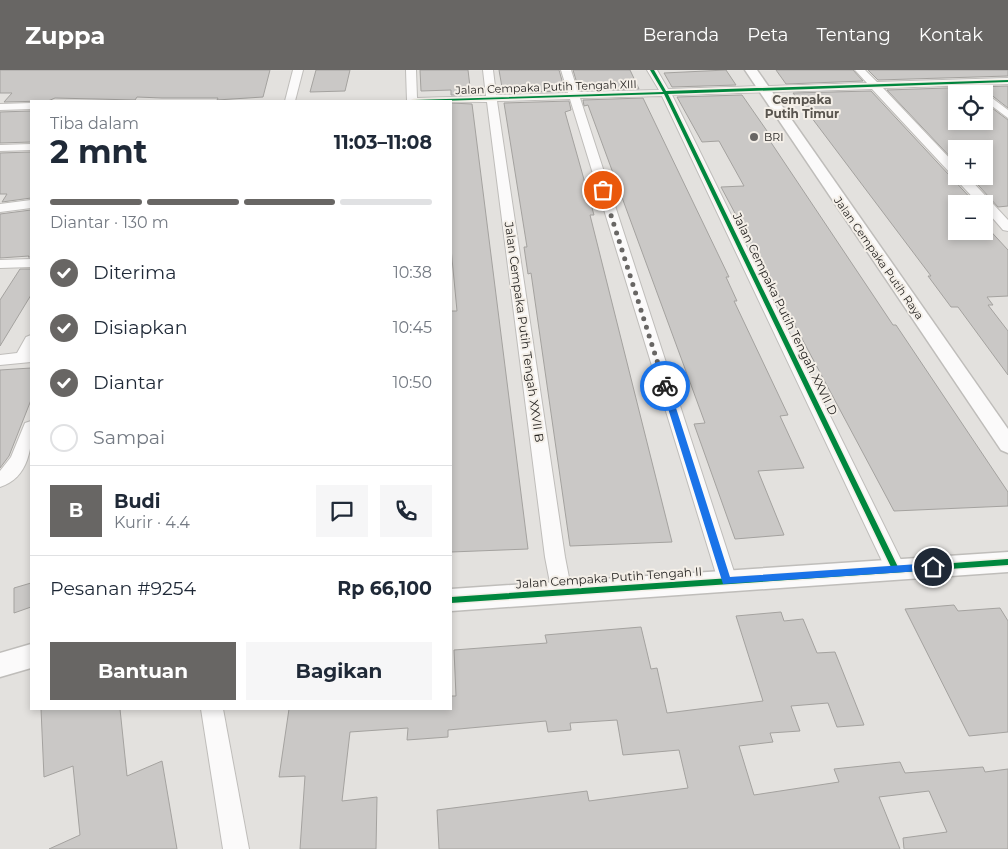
<!DOCTYPE html>
<html lang="id">
<meta charset="utf-8">
<style>
body{margin:0;font-family:Montserrat,sans-serif;background:#f6f6f7;color:#1f2937;height:100vh;display:flex;flex-direction:column;font-size:19px;white-space:nowrap}
*{box-sizing:border-box;margin:0}
p{font-size:16px;color:#747a83}
.icon{flex:none;width:28px;height:28px;fill:none;stroke:currentColor;stroke-width:2;stroke-linecap:round;stroke-linejoin:round}
.map{position:relative;flex:1;overflow:hidden}
.side{position:absolute;left:30px;top:30px;width:422px;height:610px;display:flex;flex-direction:column;background:#fff;border-radius:0px;box-shadow:0 2px 8px #0003}
.side>*{flex:none}
.buttons{position:absolute;left:948px;top:15px;display:grid;gap:10px}
.buttons a{display:grid;place-items:center;width:45px;height:45px;border-radius:0px;background:#fff;box-shadow:0 2px 8px #0003;font-size:25px}
.pin{position:absolute;display:grid;place-items:center;width:42px;height:42px;color:#fff;margin:-21px;border:2px solid #fff;border-radius:50%;box-shadow:0 1px 5px #0007}
.courier{position:absolute;display:grid;place-items:center;width:50px;height:50px;margin:-25px;border:4px solid #1a73e8;border-radius:50%;background:#fff;color:#222;box-shadow:0 1px 6px #0007}
.summary em{font-style:normal;font-weight:700}
.summary div{display:flex;flex-direction:column-reverse}
.summary{display:flex;align-items:center;justify-content:space-between;height:85px;padding:0 20px}
h1{font-size:32px;font-weight:700;line-height:38px}
.bar{display:grid;grid-template-columns:repeat(4,1fr);gap:8px 5px;align-content:center;height:60px;padding:0 20px}
.bar i{height:6px;border-radius:4px;background:#e0e1e3}
.bar .selected{background:#686664}
.bar p{grid-column:span 4}
.line{display:flex;align-items:center;gap:12px;padding:0 20px;border-top:1px solid #e0e1e3}
.line div{flex:1}
.round{display:grid;place-items:center;flex:none;width:52px;height:52px;border-radius:0px;background:#f6f6f7}
ol{padding:0 20px;list-style:none}
li{display:flex;align-items:center;gap:15px;height:55px}
li p{margin-inline-start:auto}
li .icon{padding:5px;border-radius:50%;background:#686664;color:#fff;stroke-width:4}
li:last-child{color:#747a83}
li i{width:28px;height:28px;border:2px solid #e0e1e3;border-radius:50%}
.button{display:flex;gap:10px;margin-top:auto;padding:10px 20px}
.button a{flex:1;height:58px;border-radius:0px;background:#686664;color:#fff;font-size:20px;font-weight:700;line-height:58px;text-align:center}
.button a+a{background:#f6f6f7;color:#1f2937}
header{display:flex;align-items:center;gap:30px;box-sizing:border-box;height:70px;padding:0 25px;background:#686664;color:#fff}
header strong{font-size:24px}
nav{display:flex;gap:28px;margin-inline-start:auto;font-size:18px}
.map>svg:first-child{display:block}
.building{fill:#cac8c6;stroke:#a4a29f}
.lines{fill:none;stroke-linecap:round;stroke-linejoin:round}
.minor-casing{stroke:#bfbdba;stroke-width:2}
.tertiary-casing{stroke:#bfbdba;stroke-width:3}
.minor{fill:#fbfafa;fill-rule:evenodd}
.tertiary{fill:#fbfafa;fill-rule:evenodd}
.cycleway-casing{stroke:#f4efe8;stroke-width:3}
.cycleway{fill:#00873e;fill-rule:evenodd}
.route{fill:#1a73e8}
.done{stroke:#686664;stroke-width:5;stroke-dasharray:0 9}
.poi-dot{fill:#686664;stroke:#f4efe8;stroke-width:2}
.labels{text-anchor:middle;stroke-width:4;stroke-linejoin:round;paint-order:stroke}
.far-street-label{font-size:11px;fill:#262422;stroke:#f4efe8}
.far-poi-label{font-size:11px;fill:#262422;stroke:#f4efe8;text-anchor:start}
.far-quarter-label{font-size:12px;font-weight:bold;fill:#59554f;stroke:#f4efe8}
.street-label{font-size:12px;fill:#262422;stroke:#f4efe8}
</style>
<header>
<strong>Zuppa</strong>
<nav><a>Beranda</a><a>Peta</a><a>Tentang</a><a>Kontak</a></nav>
</header>
<div class="map">
<svg width="1008" height="779" viewBox="0 0 1008 779">
<rect width="100%" height="100%" fill="#e3e1de"/>
<!-- building -->
<g class="building">
<polygon points="0,0 270,0 263,27 217,30 218,28 162,28 137,27 135,30 55,28 48,31 4,32 12,23 0,23"/>
<polygon points="316,0 350,0 345,21 310,22"/>
<polygon points="420,0 468,0 471,25 451,25 451,20 421,21"/>
<polygon points="499,0 559,0 565,21 503,23"/>
<polygon points="573,0 630,0 639,19 579,20"/>
<polygon points="726,0 736,15 672,17 664,3"/>
<polygon points="776,0 853,0 863,11 786,14"/>
<polygon points="868,0 1008,0 1008,6 878,10"/>
<polygon points="1008,16 1008,38 985,20 978,24 956,24 956,51 984,51 984,32 1008,50 1008,136 998,137 970,106 984,106 984,79 956,79 956,93 887,20"/>
<polygon points="871,21 976,134 956,134 956,161 984,161 984,154 1008,180 1008,226 987,227 993,235 988,235 1008,261 1008,305 958,237 951,237 928,206 931,206 793,23"/>
<polygon points="742,25 774,71 770,71 875,228 893,255 896,255 1008,422 1008,436 894,441 721,117 744,116 719,71 702,72 677,27"/>
<polygon points="643,28 729,207 726,207 737,231 734,231 788,345 780,346 804,398 758,401 784,465 735,469 694,354 705,353 588,35 584,36 583,30"/>
<polygon points="569,31 571,40 565,42 594,145 590,145 672,472 570,476 531,203 528,204 524,177 527,177 504,33"/>
<polygon points="451,33 472,34 528,479 451,482 451,241 457,241 451,178"/>
<polygon points="31,41 31,72 0,73 0,42"/>
<polygon points="31,82 31,128 2,132 7,124 0,124 0,83"/>
<polygon points="31,140 31,187 28,187 29,186 0,188 0,144"/>
<polygon points="20,199 31,199 31,225 0,276 0,230"/>
<polygon points="31,298 31,330 9,386 0,398 0,300"/>
<polygon points="31,513 31,537 14,543 14,518"/>
<polygon points="954,535 958,541 1000,538 1008,551 1008,662 969,666 905,539"/>
<polygon points="781,542 784,551 803,549 817,583 835,582 864,655 837,657 828,633 791,636 800,661 770,663 773,672 739,676 754,725 839,712 834,699 900,692 905,703 983,697 985,702 1008,699 1008,779 904,779 903,768 947,762 929,721 879,727 900,779 439,779 437,740 587,721 589,731 688,718 679,680 623,685 617,650 570,653 571,660 548,662 546,651 448,660 448,667 407,670 408,658 350,662 342,731 377,727 376,779 300,779 305,706 279,707 289,639 451,639 451,626 456,626 454,580 547,573 545,565 641,557 651,599 657,598 667,643 763,631 736,546"/>
<polygon points="41,639 120,639 127,706 162,691 177,779 49,779 80,765 73,696 44,707"/>
</g>
<g class="lines">
<!-- minor casing -->
<g class="minor-casing">
<g id="minor">
<polygon points="293,0 303,0 295,31 285,31"/>
<polygon points="406,0 416,0 417,28 486,26 483,0 493,0 496,25 568,23 561,0 571,0 578,22 659,20 647,0 657,0 668,19 867,13 855,0 865,0 877,12 1008,8 1008,14 883,18 956,95 956,106 967,106 1008,150 1008,161 1003,160 984,138 984,134 979,134 872,19 672,25 906,500 903,506 896,508 889,506 662,26 580,28 737,511 734,517 727,520 720,517 570,29 497,31 565,487 572,523 569,529 562,532 555,529 552,523 545,487 487,32 407,31"/>
<polygon points="984,22 1008,40 1008,48 984,30 984,24 980,24"/>
<polygon points="31,33 31,39 0,40 0,34"/>
<polygon points="31,74 31,80 0,81 0,75"/>
<polygon points="31,130 31,138 0,142 0,134"/>
<polygon points="31,189 31,197 0,198 0,190"/>
<polygon points="31,265 31,292 0,295 0,285 17,283 26,267"/>
<path d="M31 351C33 376 29 408 0 417V401L11 387 25 353Z"/>
<polygon points="201,639 223,639 249,779 223,779"/>
</g>
</g>
<!-- tertiary casing -->
<g class="tertiary-casing">
<g id="tertiary">
<polygon points="745,0 757,0 1008,359 1008,383 1001,380"/>
<polygon points="1008,482 1008,502 451,541 451,519"/>
<polygon points="31,574 31,598 0,607 0,583"/>
</g>
</g>
<!-- minor -->
<use href="#minor" class="minor"/>
<!-- tertiary -->
<use href="#tertiary" class="tertiary"/>
<!-- cycleway casing -->
<g class="cycleway-casing">
<polygon id="cycleway" points="650,0 654,0 666,21 1008,10 1008,12 668,24 898,497 1008,489 1008,495 451,533 451,527 891,497 664,24 439,31 412,31 414,30 663,22"/>
</g>
<!-- cycleway -->
<use href="#cycleway" class="cycleway"/>
</g>
<!-- route -->
<polygon class="route" points="663,314 669,316 730,507 933,493 936,494 936,500 723,514 661,316"/>
<g class="lines">
<!-- done -->
<polyline class="done" points="603,120 665,316"/>
</g>
<!-- markers -->
<circle class="poi-dot" cx="754" cy="67" r="5"/>
<g class="labels">
<!-- far-street labels -->
<g class="far-street-label">
<text transform="translate(546 17) rotate(-2)" y="4">Jalan Cempaka Putih Tengah XIII</text>
<text transform="translate(879 188) rotate(55)" y="4">Jalan Cempaka Putih Raya</text>
</g>
<!-- far-poi labels -->
<g class="far-poi-label">
<text x="764" y="71">BRI</text>
</g>
<!-- far-quarter labels -->
<g class="far-quarter-label">
<text x="802" y="34">Cempaka<tspan x="802" dy="14">Putih Timur</tspan></text>
</g>
<!-- street labels -->
<g class="street-label">
<text transform="translate(785 244) rotate(64)" y="4">Jalan Cempaka Putih Tengah XXVII D</text>
<text transform="translate(524 262) rotate(82)" y="4">Jalan Cempaka Putih Tengah XXVII B</text>
<text transform="translate(609 508) rotate(-4)" y="4">Jalan Cempaka Putih Tengah II</text>
</g>
</g>
</svg>
<div class="buttons">
<a><svg class="icon" aria-label="locate" viewBox="0 0 24 24"><circle cx="12" cy="12" r="6"/><path d="M12 2v4M12 18v4M2 12h4M18 12h4"/></svg></a>
<a>+</a>
<a>−</a>
</div>
<div class="pin" style="left:603px;top:120px;background:#ea580c"><svg class="icon" aria-label="bag" viewBox="0 0 24 24"><path d="M5 8h14l-1 12H6zM9 8a3 3 0 0 1 6 0"/></svg></div>
<div class="pin" style="left:933px;top:497px;background:#1f2937"><svg class="icon" aria-label="home" viewBox="0 0 24 24"><path d="M3 11l9-7 9 7M6 9v11h12V9"/></svg></div>
<div class="courier" style="left:665px;top:316px"><svg class="icon" aria-label="bike" viewBox="0 0 24 24"><circle cx="6" cy="16" r="4"/><circle cx="18" cy="16" r="4"/><path d="M6 16l4-8h5l3 8M10 8l3 8H6M13 5h3"/></svg></div>
<section class="side">
<div class="summary"><div><h1>2 mnt</h1><p>Tiba dalam</p></div><em>11:03–11:08</em></div>
<div class="bar"><i class="selected"></i><i class="selected"></i><i class="selected"></i><i></i><p>Diantar · 130 m</p></div>
<ol>
<li><svg class="icon" aria-label="check" viewBox="0 0 24 24"><path d="M5 12l5 5 9-10"/></svg>Diterima<p>10:38</p></li>
<li><svg class="icon" aria-label="check" viewBox="0 0 24 24"><path d="M5 12l5 5 9-10"/></svg>Disiapkan<p>10:45</p></li>
<li><svg class="icon" aria-label="check" viewBox="0 0 24 24"><path d="M5 12l5 5 9-10"/></svg>Diantar<p>10:50</p></li>
<li><i></i>Sampai</li>
</ol>
<div class="line" style="height:90px"><b class="round" style="background:#686664;color:#fff">B</b><div><b>Budi</b><p>Kurir · 4.4</p></div><a class="round"><svg class="icon" aria-label="chat" viewBox="0 0 24 24"><path d="M4 5h16v11H9l-5 4z"/></svg></a><a class="round"><svg class="icon" aria-label="phone" viewBox="0 0 24 24"><path d="M5 4h4l2 5-3 2q2 4 5 5l2-3 5 2v4C11 20 4 13 5 4z"/></svg></a></div>
<div class="line" style="height:65px"><div>Pesanan #9254</div><b>Rp 66,100</b></div>
<div class="button"><a>Bantuan</a><a>Bagikan</a></div>
</section>
</div>
